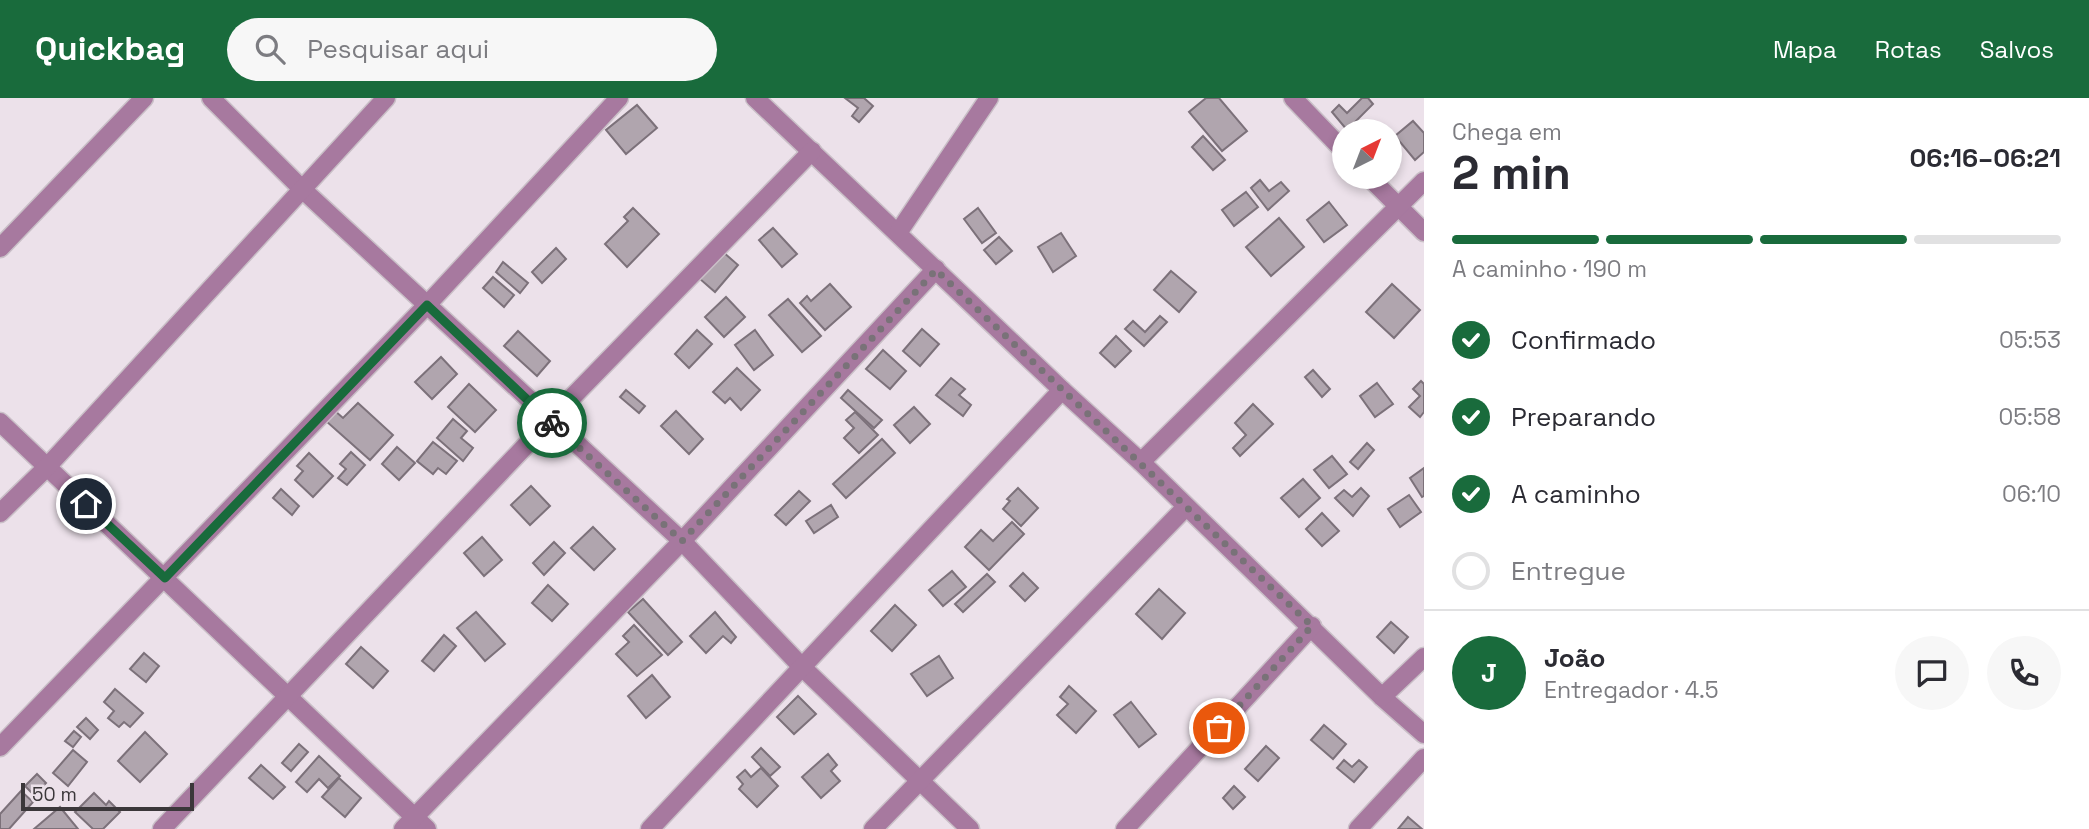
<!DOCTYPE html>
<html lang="pt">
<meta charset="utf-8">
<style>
body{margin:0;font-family:"Space Grotesk",sans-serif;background:#f7f7f7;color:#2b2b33;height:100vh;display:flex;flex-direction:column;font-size:26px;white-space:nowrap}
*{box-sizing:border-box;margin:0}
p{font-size:23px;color:#7c7c81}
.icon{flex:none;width:38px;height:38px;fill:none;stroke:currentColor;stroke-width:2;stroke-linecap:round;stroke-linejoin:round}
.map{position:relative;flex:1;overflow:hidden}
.sheet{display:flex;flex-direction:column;background:#fff;width:665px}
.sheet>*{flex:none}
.needle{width:46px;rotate:42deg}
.buttons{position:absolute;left:1332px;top:21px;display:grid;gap:14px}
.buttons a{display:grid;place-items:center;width:70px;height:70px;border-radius:50%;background:#fff;box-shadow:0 4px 10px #0003;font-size:35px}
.scale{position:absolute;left:21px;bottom:18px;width:173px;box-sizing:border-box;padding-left:7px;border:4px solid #3b373a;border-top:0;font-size:19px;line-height:24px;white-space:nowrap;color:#3b373a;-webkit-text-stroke:5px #ece1ea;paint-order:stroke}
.pin{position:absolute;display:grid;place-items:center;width:60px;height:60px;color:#fff;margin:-30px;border:4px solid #fff;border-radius:50%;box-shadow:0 2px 7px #0007}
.courier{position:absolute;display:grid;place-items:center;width:70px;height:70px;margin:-35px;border:5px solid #196b3c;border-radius:50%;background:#fff;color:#222;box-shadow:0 2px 9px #0007}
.head em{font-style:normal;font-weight:800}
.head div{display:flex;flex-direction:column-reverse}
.head{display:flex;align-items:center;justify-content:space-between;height:119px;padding:0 28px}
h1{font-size:46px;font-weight:800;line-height:52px}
.bar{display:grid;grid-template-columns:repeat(4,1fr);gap:10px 7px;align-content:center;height:84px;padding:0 28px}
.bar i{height:9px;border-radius:5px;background:#e1e1e2}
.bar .selected{background:#196b3c}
.bar p{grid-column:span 4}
.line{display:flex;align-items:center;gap:18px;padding:0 28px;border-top:2px solid #e1e1e2}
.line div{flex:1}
.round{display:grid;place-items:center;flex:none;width:74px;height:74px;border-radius:37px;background:#f7f7f7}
ol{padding:0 28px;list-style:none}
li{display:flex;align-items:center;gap:21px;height:77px}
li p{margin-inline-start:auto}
li .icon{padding:7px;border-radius:50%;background:#196b3c;color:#fff;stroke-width:4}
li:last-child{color:#7c7c81}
li i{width:38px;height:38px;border:4px solid #e1e1e2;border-radius:50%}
header{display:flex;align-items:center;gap:42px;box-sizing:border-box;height:98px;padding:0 35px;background:#196b3c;color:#fff}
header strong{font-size:33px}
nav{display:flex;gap:38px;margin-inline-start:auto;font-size:24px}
.search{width:490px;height:63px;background:#f7f7f7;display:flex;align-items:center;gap:18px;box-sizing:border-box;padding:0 24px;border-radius:38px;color:#7c7c81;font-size:26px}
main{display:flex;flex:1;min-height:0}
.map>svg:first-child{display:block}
.building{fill:#b0a5ae;stroke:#7c717a;stroke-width:2}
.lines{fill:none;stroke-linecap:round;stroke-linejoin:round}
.minor-casing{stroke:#c9bfc7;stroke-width:21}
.minor{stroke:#a7799f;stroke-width:18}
.done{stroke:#797278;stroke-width:7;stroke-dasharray:0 12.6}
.route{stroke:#196b3c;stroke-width:9}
</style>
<header>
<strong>Quickbag</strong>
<div class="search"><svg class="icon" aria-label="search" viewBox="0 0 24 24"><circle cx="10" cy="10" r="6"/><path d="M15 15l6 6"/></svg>Pesquisar aqui</div>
<nav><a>Mapa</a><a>Rotas</a><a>Salvos</a></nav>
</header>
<main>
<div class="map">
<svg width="1424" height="731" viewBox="0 0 1424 731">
<rect width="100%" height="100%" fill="#ece1ea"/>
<!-- building -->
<g class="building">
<polygon points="845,0 864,0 873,8 859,24 852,18 858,10"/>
<polygon points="1206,0 1219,0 1247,33 1222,53 1189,14"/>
<polygon points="1362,0 1368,0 1373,6 1347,32 1332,14 1339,7 1347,15"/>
<polygon points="637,7 657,30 626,56 606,32"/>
<polygon points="1413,23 1424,35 1424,54 1415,62 1395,38"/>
<polygon points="1203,38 1225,62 1213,72 1192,49"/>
<polygon points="1260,82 1269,93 1281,84 1289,93 1268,112 1251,90"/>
<polygon points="1246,94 1258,109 1234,128 1222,112"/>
<polygon points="1329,104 1347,127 1324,144 1307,122"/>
<polygon points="633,110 659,136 627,169 605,146 628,123 624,119"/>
<polygon points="978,110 996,135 982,145 964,121"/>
<polygon points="1279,120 1304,149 1271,178 1246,149"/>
<polygon points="773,130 797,156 782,169 759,142"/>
<polygon points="1061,135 1076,158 1053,174 1038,149"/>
<polygon points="999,139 1012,153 996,166 984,152"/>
<polygon points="556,150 566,161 542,185 532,174"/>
<polygon points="723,154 738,167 715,194 700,181"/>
<polygon points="503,164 528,185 520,195 496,174"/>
<polygon points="1171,173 1196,194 1179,214 1154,192"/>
<polygon points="493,179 514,197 504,209 483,190"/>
<polygon points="830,186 851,209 825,232 800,205 807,198 811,203"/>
<polygon points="1392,186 1420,212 1394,240 1366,214"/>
<polygon points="726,199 745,219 724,239 705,219"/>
<polygon points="788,201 821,238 802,254 769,217"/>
<polygon points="1160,218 1167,224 1144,248 1125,231 1133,223 1145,234"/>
<polygon points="922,231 939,246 920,268 903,253"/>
<polygon points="697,232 712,246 689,270 675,256"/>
<polygon points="755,232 773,257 754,272 735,247"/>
<polygon points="518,233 550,263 537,278 504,248"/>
<polygon points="1116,238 1131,253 1115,269 1100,255"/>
<polygon points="883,252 906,273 890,291 866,271"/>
<polygon points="441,259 457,276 432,301 415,284"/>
<polygon points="737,270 760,292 741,312 730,300 725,305 713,294"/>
<polygon points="1313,272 1330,291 1322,299 1305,279"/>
<polygon points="951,280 965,291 959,297 971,307 963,318 936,297"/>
<polygon points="1421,283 1424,286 1424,314 1420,319 1409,309 1420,298 1413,291"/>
<polygon points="1377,285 1393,306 1375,319 1360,298"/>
<polygon points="469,286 496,312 475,334 448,309"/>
<polygon points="626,292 645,308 639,315 620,299"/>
<polygon points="848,292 882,322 874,330 841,300"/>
<polygon points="358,305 393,337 370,362 326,323 335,313 343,320"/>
<polygon points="1253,306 1273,326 1240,358 1233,350 1246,337 1235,325"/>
<polygon points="914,309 930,326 910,345 894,327"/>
<polygon points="676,313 703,341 689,356 661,328"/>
<polygon points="855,314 878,337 859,355 844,340 854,330 846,322"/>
<polygon points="453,321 467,333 461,340 473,350 463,363 437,340"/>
<polygon points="882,341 895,355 846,400 833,386"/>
<polygon points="433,344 457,363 446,376 438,370 433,376 417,363"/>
<polygon points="1367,345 1374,352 1358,371 1350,364"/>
<polygon points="397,349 415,365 399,382 382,366"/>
<polygon points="351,354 365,367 347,387 338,380 346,371 340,366"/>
<polygon points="309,355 333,378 313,399 295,382 303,373 297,368"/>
<polygon points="1332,358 1347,376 1329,390 1314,372"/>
<polygon points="1424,370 1424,398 1422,399 1410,380"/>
<polygon points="1303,381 1320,400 1299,419 1281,400"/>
<polygon points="531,388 550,408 530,427 511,407"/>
<polygon points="1018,390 1038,410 1021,428 1003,411 1010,403 1007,401"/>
<polygon points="1361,390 1369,398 1353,418 1335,400 1344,392 1352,399"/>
<polygon points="281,391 299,408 292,417 273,400"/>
<polygon points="799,393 810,403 786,427 775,417"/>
<polygon points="1409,397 1421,414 1400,429 1388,411"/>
<polygon points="831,407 838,419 814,435 806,423"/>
<polygon points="1322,415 1339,433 1322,448 1306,431"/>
<polygon points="1012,424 1024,436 989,472 965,449 981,432 993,443"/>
<polygon points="593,429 615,451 594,472 571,450"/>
<polygon points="482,439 502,462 484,478 464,455"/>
<polygon points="554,444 565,455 544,477 533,465"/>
<polygon points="952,473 966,489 943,508 929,492"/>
<polygon points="1023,475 1038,490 1025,503 1010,488"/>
<polygon points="987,476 995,484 963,514 955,506"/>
<polygon points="548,487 568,506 552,523 532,505"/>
<polygon points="1159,491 1185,515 1162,541 1136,516"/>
<polygon points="643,501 682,544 668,557 628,514"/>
<polygon points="895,507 916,527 892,553 871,533"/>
<polygon points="476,514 505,546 485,563 457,530"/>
<polygon points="715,514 736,539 731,545 723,538 706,555 690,538"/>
<polygon points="1391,524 1408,539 1394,555 1377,539"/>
<polygon points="634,527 662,557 637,578 616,556 629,544 623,538"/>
<polygon points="444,537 456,548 434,573 422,563"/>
<polygon points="361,549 388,573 373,590 346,566"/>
<polygon points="144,555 159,568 146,584 130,571"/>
<polygon points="939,558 953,580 927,598 911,576"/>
<polygon points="652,577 670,599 646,620 628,598"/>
<polygon points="1069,588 1096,613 1076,635 1057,617 1068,606 1060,599"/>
<polygon points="115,591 143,615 130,629 124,624 119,629 108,620 114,613 104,604"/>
<polygon points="798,598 816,616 794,636 777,619"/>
<polygon points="1131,604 1156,636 1139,649 1114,617"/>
<polygon points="86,620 98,632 90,641 77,629"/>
<polygon points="1324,627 1346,646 1333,661 1311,642"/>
<polygon points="74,633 81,639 73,649 65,643"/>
<polygon points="145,634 167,656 140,684 118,663"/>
<polygon points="299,646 308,654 291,673 282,665"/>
<polygon points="1266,648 1279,660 1258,683 1245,671"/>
<polygon points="761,650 780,669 770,678 752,659"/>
<polygon points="73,652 87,664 68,688 53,675"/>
<polygon points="828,656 837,667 831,673 840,683 821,700 802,679"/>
<polygon points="319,658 340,678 328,690 319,681 307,694 296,684"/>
<polygon points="1344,662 1352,669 1359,662 1367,669 1354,684 1337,670"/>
<polygon points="261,667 285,689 273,701 249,680"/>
<polygon points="761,670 778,688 757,709 739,691 743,686 737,679 745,672 751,679"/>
<polygon points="37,676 46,685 34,697 25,688"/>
<polygon points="339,680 361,700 345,719 322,699"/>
<polygon points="1234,688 1245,699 1233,711 1223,700"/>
<polygon points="21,693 33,704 9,731 0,731 0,716"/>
<polygon points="94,695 106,707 109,703 120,714 103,731 93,731 75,714"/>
<polygon points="60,709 78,731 34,731"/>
<polygon points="1408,719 1422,731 1398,731"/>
</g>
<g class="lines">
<!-- minor casing -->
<g class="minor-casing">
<g id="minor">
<polyline points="211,0 301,90 682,443 802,569 970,731"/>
<polyline points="755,0 1062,292 1141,364 1382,599 1424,636"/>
<polyline points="1293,0 1344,53"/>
<polyline points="1369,79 1424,134"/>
<polyline points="898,135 989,0"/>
<polyline points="0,150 144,0"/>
<polyline points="0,324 427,731"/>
<polyline points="1141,364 1424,83"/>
<polyline points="0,415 47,369 386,0"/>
<polyline points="1382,599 1424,559"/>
<polyline points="0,649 427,207 619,0"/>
<polyline points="162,731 550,322 812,53"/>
<polyline points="403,731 682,443 936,171"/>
<polyline points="650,731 1062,292"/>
<polyline points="873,731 1186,409"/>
<polyline points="1125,731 1312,528"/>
<polyline points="1358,731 1424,660"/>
</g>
</g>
<!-- minor -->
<use href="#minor" class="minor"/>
</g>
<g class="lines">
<!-- done -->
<polyline class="done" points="552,325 682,443 936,172 1312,528 1219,630"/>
<!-- route -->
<polyline class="route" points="86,406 165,480 427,207 552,325"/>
</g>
</svg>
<div class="buttons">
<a><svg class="needle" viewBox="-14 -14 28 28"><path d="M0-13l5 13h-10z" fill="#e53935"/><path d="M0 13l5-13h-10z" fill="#7c7c81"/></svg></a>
</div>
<div class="scale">50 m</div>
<div class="pin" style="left:1219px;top:630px;background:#ea580c"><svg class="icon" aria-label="bag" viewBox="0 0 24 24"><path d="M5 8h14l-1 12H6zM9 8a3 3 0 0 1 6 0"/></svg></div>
<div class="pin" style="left:86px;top:406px;background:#1f2937"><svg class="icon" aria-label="home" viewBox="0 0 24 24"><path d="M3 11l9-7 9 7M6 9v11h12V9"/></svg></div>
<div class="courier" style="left:552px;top:325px"><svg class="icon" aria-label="bike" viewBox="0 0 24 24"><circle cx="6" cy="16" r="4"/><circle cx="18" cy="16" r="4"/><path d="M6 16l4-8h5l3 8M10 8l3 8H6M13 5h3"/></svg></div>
</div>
<section class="sheet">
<div class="head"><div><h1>2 min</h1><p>Chega em</p></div><em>06:16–06:21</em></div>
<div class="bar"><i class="selected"></i><i class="selected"></i><i class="selected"></i><i></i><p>A caminho · 190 m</p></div>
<ol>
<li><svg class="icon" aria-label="check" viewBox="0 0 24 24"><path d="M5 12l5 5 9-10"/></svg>Confirmado<p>05:53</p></li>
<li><svg class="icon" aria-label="check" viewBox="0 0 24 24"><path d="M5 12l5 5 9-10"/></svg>Preparando<p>05:58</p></li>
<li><svg class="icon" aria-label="check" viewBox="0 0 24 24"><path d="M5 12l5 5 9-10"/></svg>A caminho<p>06:10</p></li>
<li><i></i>Entregue</li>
</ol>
<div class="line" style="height:126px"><b class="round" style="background:#196b3c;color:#fff">J</b><div><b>João</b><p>Entregador · 4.5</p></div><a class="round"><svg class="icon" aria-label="chat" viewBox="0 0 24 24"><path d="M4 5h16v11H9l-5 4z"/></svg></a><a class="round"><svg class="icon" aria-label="phone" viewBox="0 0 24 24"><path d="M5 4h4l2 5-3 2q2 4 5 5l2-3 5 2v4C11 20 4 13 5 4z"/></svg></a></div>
</section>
</main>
